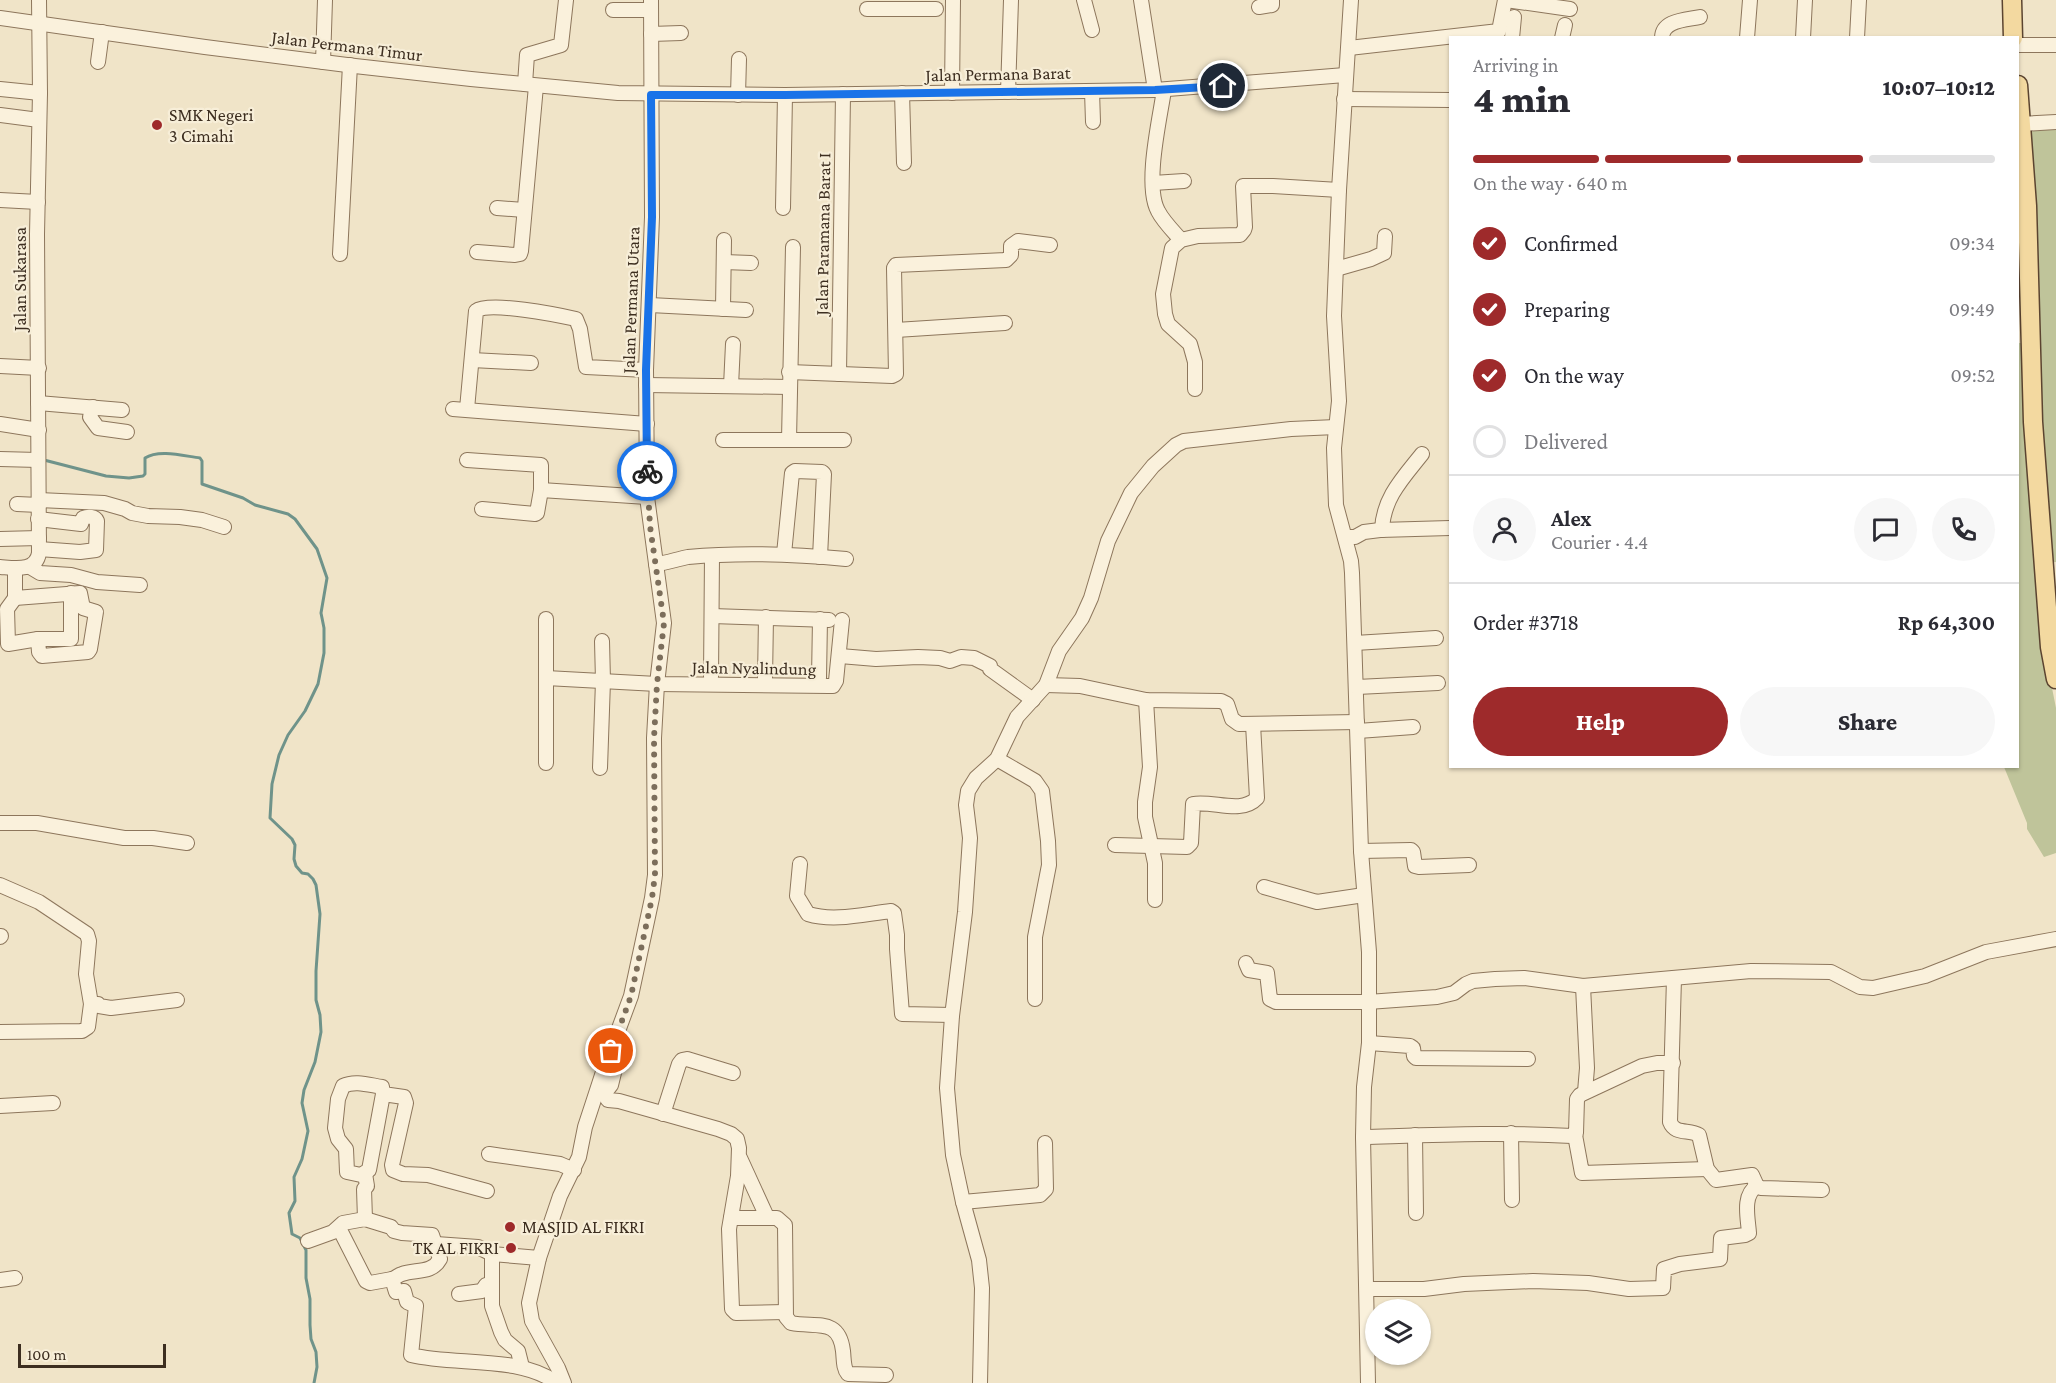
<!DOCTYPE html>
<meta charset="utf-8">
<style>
body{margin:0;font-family:"Crimson Pro",serif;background:#f7f7f7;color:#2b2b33;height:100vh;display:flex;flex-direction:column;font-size:22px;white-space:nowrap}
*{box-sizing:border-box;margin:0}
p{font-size:20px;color:#7c7c81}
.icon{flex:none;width:33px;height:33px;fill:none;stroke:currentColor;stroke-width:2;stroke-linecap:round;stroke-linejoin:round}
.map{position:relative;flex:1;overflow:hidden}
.drawer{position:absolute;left:1449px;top:36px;width:570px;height:732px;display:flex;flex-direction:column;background:#fff;border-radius:0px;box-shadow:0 2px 4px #0004}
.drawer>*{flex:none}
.tools{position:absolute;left:1365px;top:1299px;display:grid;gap:12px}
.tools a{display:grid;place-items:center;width:66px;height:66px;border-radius:50%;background:#fff;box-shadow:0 2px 4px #0004;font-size:30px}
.scale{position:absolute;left:18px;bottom:15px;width:148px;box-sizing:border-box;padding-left:6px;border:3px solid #3d2e20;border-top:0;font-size:16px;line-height:21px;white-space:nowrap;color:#3d2e20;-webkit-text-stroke:4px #f7eed8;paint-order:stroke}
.pin{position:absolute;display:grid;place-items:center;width:51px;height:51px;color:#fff;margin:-26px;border:3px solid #fff;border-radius:50%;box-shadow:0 2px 6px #0007}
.courier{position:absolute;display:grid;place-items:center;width:60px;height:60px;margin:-30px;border:4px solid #1a73e8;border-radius:50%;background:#fff;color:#222;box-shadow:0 2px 8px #0007}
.head em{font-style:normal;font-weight:800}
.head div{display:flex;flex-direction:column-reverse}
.head{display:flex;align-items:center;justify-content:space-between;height:102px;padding:0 24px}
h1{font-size:39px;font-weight:800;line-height:45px}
.bar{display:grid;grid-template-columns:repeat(4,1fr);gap:9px 6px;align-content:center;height:72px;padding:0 24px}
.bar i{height:8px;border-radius:4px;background:#e1e1e2}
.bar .current{background:#9e2a2b}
.bar p{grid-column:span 4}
.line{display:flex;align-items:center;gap:15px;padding:0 24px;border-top:2px solid #e1e1e2}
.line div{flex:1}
.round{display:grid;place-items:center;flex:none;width:63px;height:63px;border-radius:32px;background:#f7f7f7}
ol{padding:0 24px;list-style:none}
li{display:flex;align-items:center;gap:18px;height:66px}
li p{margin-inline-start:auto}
li .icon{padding:6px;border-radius:50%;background:#9e2a2b;color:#fff;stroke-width:4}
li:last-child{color:#7c7c81}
li i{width:33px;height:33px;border:3px solid #e1e1e2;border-radius:50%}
.action{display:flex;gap:12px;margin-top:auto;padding:12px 24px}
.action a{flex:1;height:69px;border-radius:36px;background:#9e2a2b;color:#fff;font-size:24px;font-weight:800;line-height:69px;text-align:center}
.action a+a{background:#f7f7f7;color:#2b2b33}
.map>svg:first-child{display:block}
.cemetery{fill:#bfc49a}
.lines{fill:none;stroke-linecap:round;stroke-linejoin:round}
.stream{stroke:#6f938a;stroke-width:3}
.minor-casing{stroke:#8d765c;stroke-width:16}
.major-casing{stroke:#5b4430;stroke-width:21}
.minor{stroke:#faf1dc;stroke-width:14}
.major{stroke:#f3d9a0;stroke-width:18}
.done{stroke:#7c6e5b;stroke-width:6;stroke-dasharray:0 10.8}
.route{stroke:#1a73e8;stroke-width:8}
.poi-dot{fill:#9e2a2b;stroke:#f7eed8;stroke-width:2}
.labels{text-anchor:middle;stroke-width:4.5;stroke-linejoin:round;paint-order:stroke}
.street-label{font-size:18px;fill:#3d2e20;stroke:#f7eed8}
.poi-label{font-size:18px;fill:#3d2e20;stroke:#f7eed8;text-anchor:start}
</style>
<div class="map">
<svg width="2056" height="1383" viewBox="0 0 2056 1383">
<rect width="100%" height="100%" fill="#f0e4c8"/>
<!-- cemetery -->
<polygon class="cemetery" points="2056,126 2056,562 2038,564 2044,648 2056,708 2056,853 2044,857 2027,829 2027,823 2004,767 2018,766 2018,343 2036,343 2026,127"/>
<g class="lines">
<!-- stream -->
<path class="stream" d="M44 460 106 476 129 478 143 476 145 474V458C159 449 184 456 200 458L202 461V484L243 498 255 505 288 514 295 519 317 549 327 578 321 613 324 628V653L318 684 305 711 288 735 279 755 272 784 270 818 292 839 295 845 294 859 296 866 302 873 308 874 313 879 316 885 320 914 316 971V1000L320 1015 321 1032 315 1062 304 1090 302 1103 308 1131 302 1159 294 1177 295 1201 289 1213 292 1234 300 1238 306 1250V1278L310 1299V1325L311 1339 316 1352 317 1367 314 1383"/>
<!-- minor casing -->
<g class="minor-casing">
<g id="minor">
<polyline points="1084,0 1092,30"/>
<polyline points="1141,0 1155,90"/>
<polyline points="1351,0 1339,190 1334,316 1339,401 1334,448 1336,505 1351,561 1352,573 1361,851 1369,952 1369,1043 1364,1087 1363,1137 1368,1383"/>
<polyline points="1506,0 1570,9"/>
<polyline points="1259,7 1272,5 1272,0"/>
<polyline points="867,9 936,9"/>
<polyline points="613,10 651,10"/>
<polyline points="0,18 205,47 355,66 471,79 618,93 785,95 1155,90 1345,75"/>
<polyline points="651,34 681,33"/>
<polyline points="1512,38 1514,17"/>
<polyline points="1562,38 1565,25"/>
<path d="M1662 38C1662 20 1686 20 1700 17"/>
<polyline points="1747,38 1750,0"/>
<polyline points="1803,38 1805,0"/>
<polyline points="1857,38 1859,0"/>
<polyline points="2018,45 2056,45"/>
<polyline points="1349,48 1499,31 1505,0"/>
<polyline points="98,62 102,32"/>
<polyline points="323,62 325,0"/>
<polyline points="525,84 527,55 561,45 566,0"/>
<polyline points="0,89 40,93"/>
<path d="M1164 90C1160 118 1144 185 1158 211 1163 221 1173 231 1181 240"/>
<polyline points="1092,91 1093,122"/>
<polyline points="1008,92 1011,0"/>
<polyline points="902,93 904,163"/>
<polyline points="952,93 953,0"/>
<polyline points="738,95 739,59"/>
<polyline points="1344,99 1450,100"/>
<polyline points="0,115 39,120"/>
<polyline points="2021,124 2056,122"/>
<polyline points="1153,183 1184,181"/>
<polyline points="0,200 38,202"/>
<polyline points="497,208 524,210"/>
<polyline points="783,208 785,95"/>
<polyline points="477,252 515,255 520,254 521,251 536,86"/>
<polyline points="340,254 350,65"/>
<polyline points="724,262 751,263"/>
<polyline points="1336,269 1371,259 1384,253 1385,236"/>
<polyline points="650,305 746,310"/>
<polyline points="723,309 724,240"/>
<polyline points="896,330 1005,323"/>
<polyline points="472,360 531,363"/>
<polyline points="0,366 39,368"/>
<polyline points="789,372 892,376 896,374 894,268 896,265 1006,260 1011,255 1011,246 1018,241 1050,245"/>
<polyline points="839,374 843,94"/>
<polyline points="646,385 789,387"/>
<polyline points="731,386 733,344"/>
<polyline points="1195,389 1195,362 1190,344 1168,324 1165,314 1163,294 1172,248 1181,240 1198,236 1240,235 1244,230 1245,227 1243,186 1273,186 1339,190"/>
<polyline points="38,403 122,410"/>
<polyline points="93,407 90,417 98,428 127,432"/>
<polyline points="453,409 647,424"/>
<path d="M467 409 476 311C489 301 558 315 576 319L580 329 586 367 646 370"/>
<polyline points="0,424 39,430"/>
<polyline points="723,440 844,440"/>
<polyline points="789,440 793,247"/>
<polyline points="0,459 38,460"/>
<polyline points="467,460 541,465 541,490 537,513 535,514 482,509"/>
<polyline points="541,490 647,497"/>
<polyline points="39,500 104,503 125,509 132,513 148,516 180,517 202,520 224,527"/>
<polyline points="17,504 39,505"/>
<path d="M38 519 81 524 83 518C88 516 95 516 97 521L96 550 80 552 39 549"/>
<path d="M1382 530C1383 498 1403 478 1422 454"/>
<polyline points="1345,537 1355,537 1364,532 1380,530 1450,528"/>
<polyline points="0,539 39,538"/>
<polyline points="784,554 792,473 795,471 822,472 824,474 820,557"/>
<path d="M656 564C667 563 677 559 688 557 741 552 794 554 846 559"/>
<path d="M0 567C15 568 36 572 39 553L37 234 40 93 39 0"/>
<polyline points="30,567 40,573 71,575 97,582 140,585"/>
<polyline points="15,568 15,598 7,609 8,644 38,639 71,639 71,593"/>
<polyline points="15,598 80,593 83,608 96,612 90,649 88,652 42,656 39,652 38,639"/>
<polyline points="712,616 829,620"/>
<polyline points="1355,643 1436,638"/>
<polyline points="840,656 876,659 918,657 940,658 950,661 961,657 974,658 990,666 990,669 1033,700"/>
<polyline points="711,677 712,556"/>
<polyline points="546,678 657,684 829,686 833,686 836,681 842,620"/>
<polyline points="819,678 820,619"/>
<polyline points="765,679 766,617"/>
<polyline points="1046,685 1080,686 1146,700 1221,701 1227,704 1232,719 1239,724 1357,722"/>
<polyline points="1357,687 1438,683"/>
<polyline points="1146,700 1150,767 1145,802 1145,817 1155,863 1155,900"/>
<polyline points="1358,731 1413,727"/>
<polyline points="997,759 1035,781 1042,791 1048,841 1049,865 1035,937 1035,999"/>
<polyline points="546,763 546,619"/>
<polyline points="600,768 603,681 602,641"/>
<polyline points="0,823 37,823 124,838 153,838 187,843"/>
<path d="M1115 845 1187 847 1191 843 1193 804C1213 800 1241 815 1257 798L1253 724"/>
<polyline points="1361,851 1411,850 1413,852 1415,866 1419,867 1469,865"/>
<path d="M800 864 797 896 808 914C834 922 864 914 891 911L894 913 897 935V949L902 1014 952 1015"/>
<polyline points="0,885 39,902 87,934 89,941 86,974 91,1004 88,1027 82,1031 0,1032"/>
<polyline points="1264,887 1317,902 1364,895"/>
<polyline points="0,937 1,936"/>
<polyline points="1246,963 1249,970 1267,973 1270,999 1276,1002 1368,1002 1437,997 1454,993 1466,984 1473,981 1495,979 1524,978 1583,986 1751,971 1831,972 1860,987 1873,988 1925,976 1986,952 2056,939"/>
<path d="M1674 978 1670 1122C1675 1135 1689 1129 1699 1135L1707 1169 1716 1180 1752 1175 1757 1186 1761 1188 1822 1190"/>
<polyline points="1583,986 1587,1068 1585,1092"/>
<polyline points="91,1004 98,1004 99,1006 111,1008 177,1000"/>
<polyline points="1369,1043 1410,1046 1413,1048 1414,1056 1416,1058 1528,1059"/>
<polyline points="621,1044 611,1085 604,1094 608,1100 619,1101 718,1129 731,1134 737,1139 739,1148 738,1176 729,1229 732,1309 736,1313 785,1312"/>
<path d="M383 1094 369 1170 361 1175 347 1172 346 1149 338 1139 335 1128 338 1099 343 1086C355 1080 369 1085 382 1087L383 1094 404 1097 406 1103 392 1165 393 1170 403 1174 428 1175 487 1191"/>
<polyline points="0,1106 53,1103"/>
<polyline points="663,1114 679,1064 682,1060 687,1059 733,1073"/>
<polyline points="1511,1133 1512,1200"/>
<polyline points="1415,1135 1416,1213"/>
<polyline points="1575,1135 1582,1173 1707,1169"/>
<path d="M1363 1137C1434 1135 1501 1132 1572 1136L1576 1133 1577 1099 1580 1095 1642 1066 1657 1063H1673"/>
<polyline points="489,1154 560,1164 574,1170"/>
<polyline points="740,1158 767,1217"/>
<polyline points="963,1202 1040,1195 1046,1189 1045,1143"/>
<path d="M731 1218H777L785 1225 786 1317 791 1323C816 1328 839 1317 843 1351 844 1359 843 1368 848 1374L886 1375"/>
<polyline points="365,1219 364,1189 367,1186 365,1174"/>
<polyline points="339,1228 366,1281 370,1283 392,1279"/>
<path d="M308 1241 333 1232 343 1223 365 1219 391 1227 394 1231 402 1233 432 1235 440 1259C432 1274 415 1269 402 1274 398 1275 396 1278 392 1279L396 1292 404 1291 407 1302 416 1306 411 1355C456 1366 518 1355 557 1383"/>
<polyline points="436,1244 478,1247 492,1254 539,1258"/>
<polyline points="492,1254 492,1306 501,1332 505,1340 518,1351 522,1367"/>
<polyline points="0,1280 15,1278"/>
<path d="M1367 1289H1424L1464 1284 1533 1281 1588 1283 1629 1289 1663 1288 1664 1269 1680 1264 1720 1259 1721 1238 1745 1235 1749 1233C1748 1218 1742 1195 1757 1186"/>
<polyline points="459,1294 482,1291 486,1285 492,1284"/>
<polyline points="564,1383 558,1368 532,1321 529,1303 539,1258 560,1196 579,1157 585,1127 604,1069 631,996 652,898 655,875 654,738 657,684 664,623 647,497 646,370 652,217 651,0"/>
<polyline points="980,1383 982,1288 979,1260 963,1202 953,1155 947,1088 952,1016 965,912 970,838 966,805 968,791 976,778 997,759 1017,717 1046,685 1059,651 1082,618 1091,598 1108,541 1131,493 1153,466 1176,445 1184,441 1291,429 1336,427"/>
</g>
</g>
<!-- major casing -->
<g class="major-casing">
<g id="major">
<polyline points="2012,0 2013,38"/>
<polyline points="2018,85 2027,206 2033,422 2050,647 2056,679"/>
</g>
</g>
<!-- minor -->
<use href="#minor" class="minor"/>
<!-- major -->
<use href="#major" class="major"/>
</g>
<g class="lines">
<!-- done -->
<polyline class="done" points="611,1051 631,996 652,898 655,875 654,738 657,684 664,623 650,526 647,471"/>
<!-- route -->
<polyline class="route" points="647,471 646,370 652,217 651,95 785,95 1155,90 1223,86"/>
</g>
<!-- markers -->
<g class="poi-dot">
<circle cx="157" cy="125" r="6"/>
<circle cx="510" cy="1227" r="6"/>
<circle cx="511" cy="1248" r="6"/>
</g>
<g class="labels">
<!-- street labels -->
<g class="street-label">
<text transform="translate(347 46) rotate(7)" y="6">Jalan Permana Timur</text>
<text transform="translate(998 74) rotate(-1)" y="6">Jalan Permana Barat</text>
<text transform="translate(823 234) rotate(-89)" y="6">Jalan Paramana Barat I</text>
<text transform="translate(20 279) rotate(-90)" y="6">Jalan Sukarasa</text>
<text transform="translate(631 300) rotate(-88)" y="6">Jalan Permana Utara</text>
<text transform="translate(754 668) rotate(1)" y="6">Jalan Nyalindung</text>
</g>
<!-- poi labels -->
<g class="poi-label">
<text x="169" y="121">SMK Negeri<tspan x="169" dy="21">3 Cimahi</tspan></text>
<text x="522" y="1233">MASJID AL FIKRI</text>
<text x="499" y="1254" text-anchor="end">TK AL FIKRI</text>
</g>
</g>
</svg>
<div class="tools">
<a><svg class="icon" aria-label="layers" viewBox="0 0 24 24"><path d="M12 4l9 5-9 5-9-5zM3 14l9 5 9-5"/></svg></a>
</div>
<div class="scale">100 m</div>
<div class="pin" style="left:611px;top:1051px;background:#ea580c"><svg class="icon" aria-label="bag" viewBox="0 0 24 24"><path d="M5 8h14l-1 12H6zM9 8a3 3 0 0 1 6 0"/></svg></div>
<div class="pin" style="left:1223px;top:86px;background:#1f2937"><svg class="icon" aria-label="home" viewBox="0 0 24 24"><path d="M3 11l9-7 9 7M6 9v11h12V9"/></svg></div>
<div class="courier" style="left:647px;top:471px"><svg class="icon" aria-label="bike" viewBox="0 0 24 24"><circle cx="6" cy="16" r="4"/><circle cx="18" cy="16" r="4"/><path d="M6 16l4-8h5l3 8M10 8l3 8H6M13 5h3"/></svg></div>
<section class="drawer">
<div class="head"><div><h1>4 min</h1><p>Arriving in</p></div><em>10:07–10:12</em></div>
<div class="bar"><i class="current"></i><i class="current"></i><i class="current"></i><i></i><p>On the way · 640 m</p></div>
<ol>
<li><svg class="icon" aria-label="check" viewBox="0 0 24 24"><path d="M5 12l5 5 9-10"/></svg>Confirmed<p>09:34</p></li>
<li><svg class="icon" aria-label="check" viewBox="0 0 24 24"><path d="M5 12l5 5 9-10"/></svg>Preparing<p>09:49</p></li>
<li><svg class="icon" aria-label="check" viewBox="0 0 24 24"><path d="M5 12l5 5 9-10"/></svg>On the way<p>09:52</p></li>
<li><i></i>Delivered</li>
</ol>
<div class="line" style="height:108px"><a class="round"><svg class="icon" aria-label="person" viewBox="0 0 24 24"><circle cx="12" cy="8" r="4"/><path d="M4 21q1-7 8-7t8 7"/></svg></a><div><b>Alex</b><p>Courier · 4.4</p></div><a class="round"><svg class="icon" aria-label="chat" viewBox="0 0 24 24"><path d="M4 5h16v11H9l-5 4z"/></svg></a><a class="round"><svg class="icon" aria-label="phone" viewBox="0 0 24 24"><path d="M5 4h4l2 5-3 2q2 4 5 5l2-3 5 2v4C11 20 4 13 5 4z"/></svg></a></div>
<div class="line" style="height:78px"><div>Order #3718</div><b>Rp 64,300</b></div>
<div class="action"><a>Help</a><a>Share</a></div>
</section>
</div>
